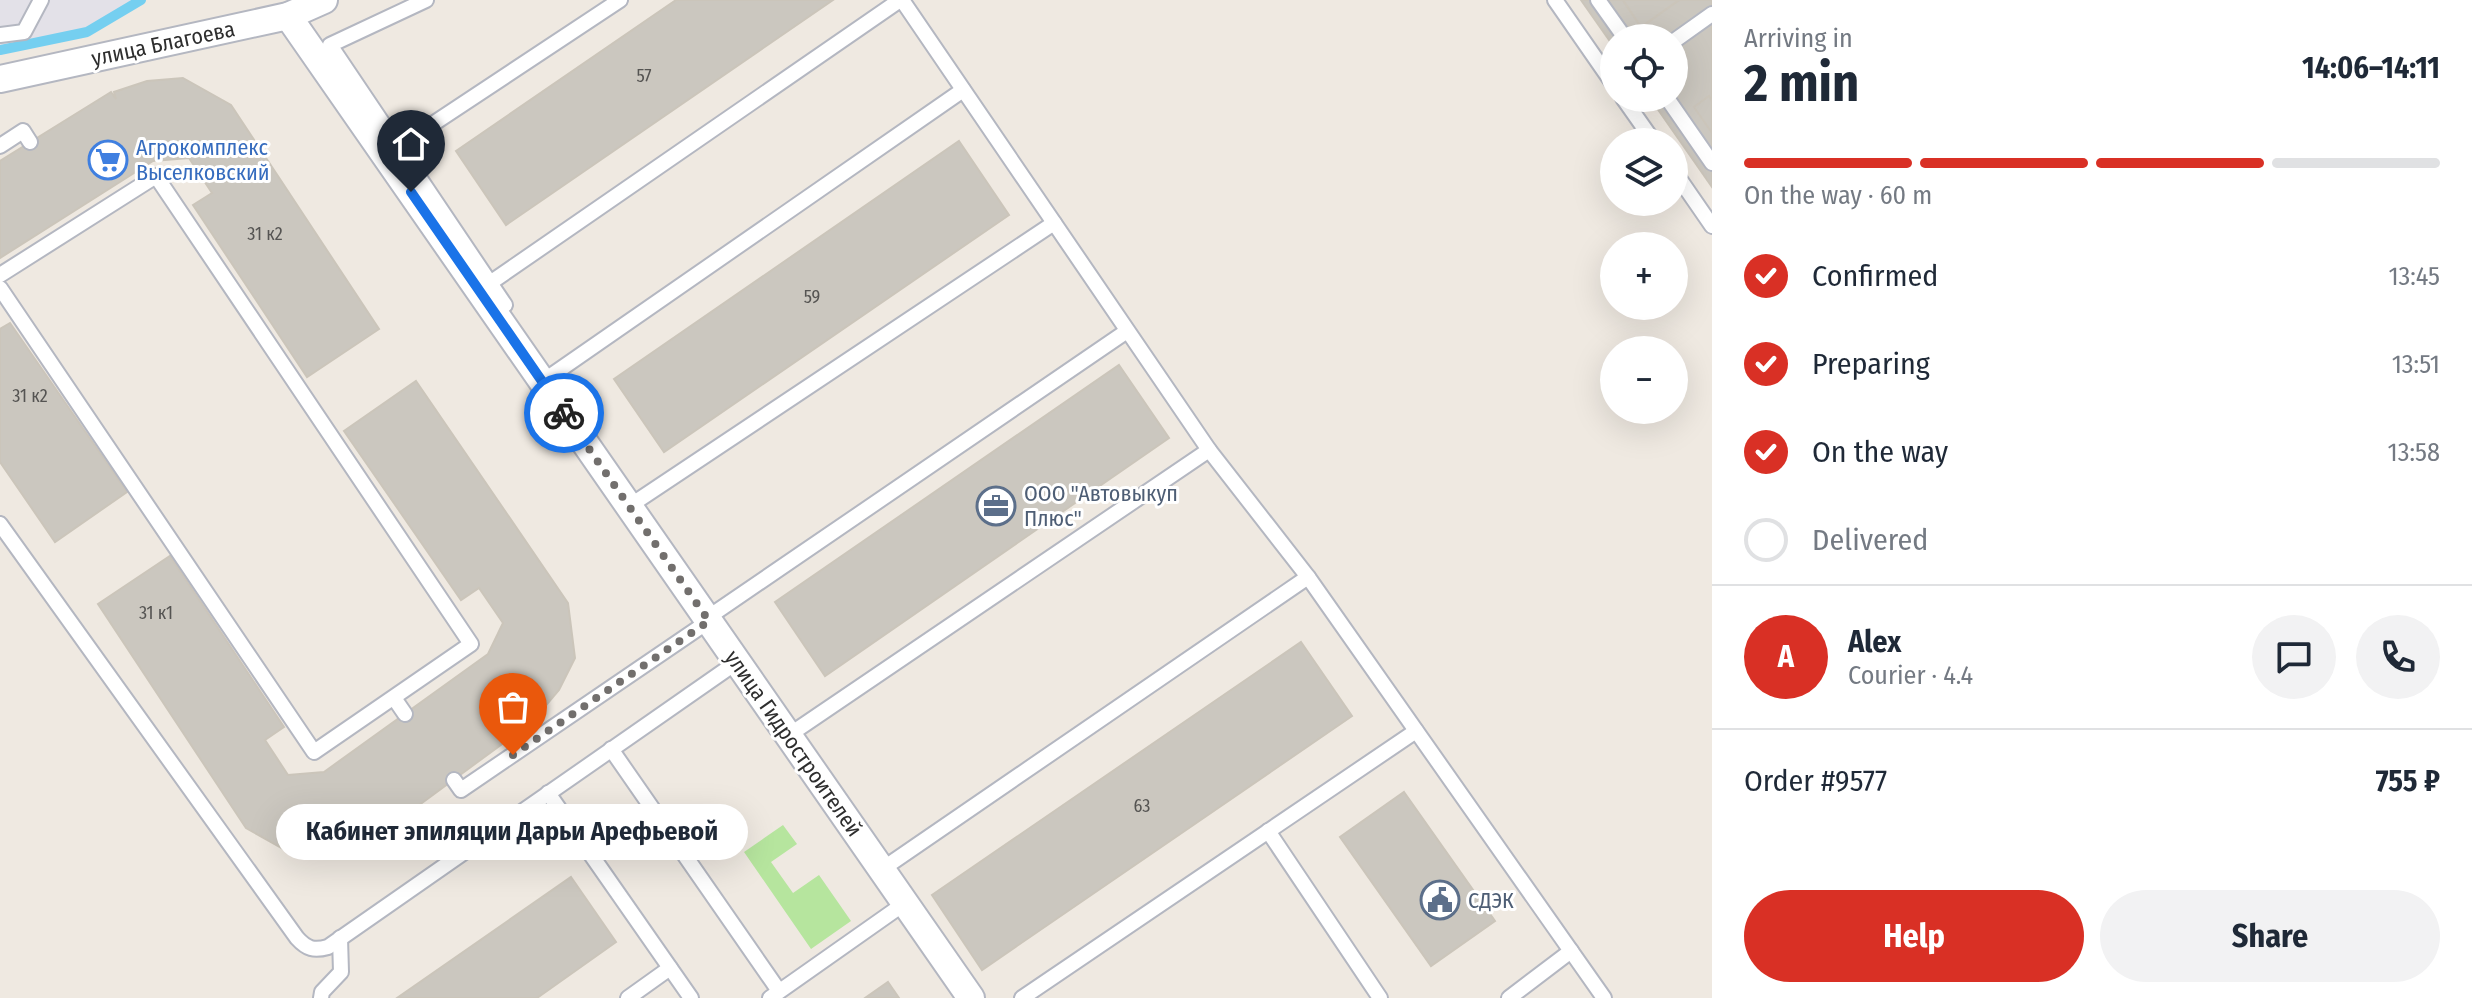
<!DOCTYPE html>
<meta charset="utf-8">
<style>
body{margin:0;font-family:"Fira Sans Condensed",sans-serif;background:#f2f2f3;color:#1f2937;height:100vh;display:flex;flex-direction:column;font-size:30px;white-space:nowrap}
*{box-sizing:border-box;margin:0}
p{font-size:26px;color:#747a83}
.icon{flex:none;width:44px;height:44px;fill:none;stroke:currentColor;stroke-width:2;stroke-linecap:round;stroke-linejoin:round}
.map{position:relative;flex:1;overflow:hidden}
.details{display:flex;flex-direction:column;background:#fff;width:760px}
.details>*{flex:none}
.controls{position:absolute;left:1600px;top:24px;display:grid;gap:16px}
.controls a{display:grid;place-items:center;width:88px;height:88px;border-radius:50%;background:#fff;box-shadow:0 8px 32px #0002;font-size:40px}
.pin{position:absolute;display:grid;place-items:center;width:68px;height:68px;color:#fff;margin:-82px -34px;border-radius:50% 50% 50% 0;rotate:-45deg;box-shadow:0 0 8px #0007}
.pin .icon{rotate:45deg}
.courier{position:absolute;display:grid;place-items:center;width:80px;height:80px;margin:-40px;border:6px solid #1a73e8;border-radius:50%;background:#fff;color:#222;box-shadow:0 2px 10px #0007}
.bubble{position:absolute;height:56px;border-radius:28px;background:#fff;box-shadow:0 8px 32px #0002;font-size:26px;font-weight:700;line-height:56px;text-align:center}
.head em{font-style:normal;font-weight:700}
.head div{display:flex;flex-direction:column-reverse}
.head{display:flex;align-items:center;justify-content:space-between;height:136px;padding:0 32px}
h1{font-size:52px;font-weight:700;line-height:60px}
.bar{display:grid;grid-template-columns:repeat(4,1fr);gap:12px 8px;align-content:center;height:96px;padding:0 32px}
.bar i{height:10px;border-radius:6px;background:#e0e1e3}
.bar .selected{background:#d93025}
.bar p{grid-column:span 4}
.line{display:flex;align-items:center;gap:20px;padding:0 32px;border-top:2px solid #e0e1e3}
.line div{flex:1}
.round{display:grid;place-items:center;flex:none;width:84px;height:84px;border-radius:42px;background:#f2f2f3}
ol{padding:0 32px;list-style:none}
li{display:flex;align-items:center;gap:24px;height:88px}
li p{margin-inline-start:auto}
li .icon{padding:8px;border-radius:50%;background:#d93025;color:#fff;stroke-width:4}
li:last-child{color:#747a83}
li i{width:44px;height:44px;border:4px solid #e0e1e3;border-radius:50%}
.button{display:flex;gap:16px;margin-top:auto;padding:16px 32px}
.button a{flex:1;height:92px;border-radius:48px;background:#d93025;color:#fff;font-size:32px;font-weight:700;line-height:92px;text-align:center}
.button a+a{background:#f2f2f3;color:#1f2937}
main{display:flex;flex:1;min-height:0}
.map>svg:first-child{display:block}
.industrial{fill:#e3e1e8}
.green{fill:#b6e59e}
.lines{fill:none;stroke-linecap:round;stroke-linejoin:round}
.stream{stroke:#75cff0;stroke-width:10}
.building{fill:#cbc7bf;stroke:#cbc5ba;stroke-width:2}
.service-casing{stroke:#b4b7c1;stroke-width:18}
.minor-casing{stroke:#b4b7c1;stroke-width:30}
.service{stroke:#fff;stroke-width:14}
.minor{stroke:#fff;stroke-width:26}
.done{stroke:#726f6d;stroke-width:8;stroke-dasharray:0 14.4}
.route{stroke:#1a73e8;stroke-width:10}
.labels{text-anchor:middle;stroke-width:6;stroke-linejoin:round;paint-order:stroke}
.number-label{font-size:18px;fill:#555452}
.street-label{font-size:22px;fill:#2e2e2e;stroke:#fff}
.shop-label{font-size:22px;fill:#366cbe;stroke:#fff;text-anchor:start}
.service-label{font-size:22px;fill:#4e5e75;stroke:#fff;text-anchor:start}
</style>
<main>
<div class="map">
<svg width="1712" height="998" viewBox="0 0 1712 998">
<rect width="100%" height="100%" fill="#efe9e1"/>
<!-- industrial -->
<polygon class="industrial" points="0,0 141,0 87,32 0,50"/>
<!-- green -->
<polygon class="green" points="783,825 797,844 771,862 793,893 819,875 851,921 811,949 744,852"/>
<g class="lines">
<!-- stream -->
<polyline class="stream" points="0,50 87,32 141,0"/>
</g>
<!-- building -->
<g class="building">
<polygon points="676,0 833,0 506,225 456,151"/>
<polygon points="1581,0 1623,0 1641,27 1679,0 1712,0 1712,187 1650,98 1674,98 1674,38 1614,38 1614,47"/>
<polygon points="1623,0 1679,0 1641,27"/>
<polygon points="183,78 231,105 379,329 307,377 193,205 212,193 189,158 153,161 0,258 0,161 111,92 116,99 114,92 147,81"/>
<polygon points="1709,96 1712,101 1712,133 1694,107"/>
<polygon points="959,141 1009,215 664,452 614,379"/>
<polygon points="10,323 127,492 55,542 0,462 0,329"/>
<polygon points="1119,365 1169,438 825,676 775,602"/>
<polygon points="416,381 568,603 575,658 559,690 537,716 531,712 536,719 388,828 366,841 359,830 363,841 330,852 294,855 246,828 98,604 170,556 284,727 265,740 288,775 324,772 488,654 503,623 479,588 461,600 344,431"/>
<polygon points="1301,642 1352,716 982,970 932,895"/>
<polygon points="1404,792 1495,921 1431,966 1340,837"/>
<polygon points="571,877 616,942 537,998 397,998"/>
<polygon points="888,982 899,998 865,998"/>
</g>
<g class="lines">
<!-- service casing -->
<g class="service-casing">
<g id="service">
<polyline points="426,0 330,45 505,305"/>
<polyline points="1555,0 1614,85"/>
<polyline points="1598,0 1625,38"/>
<polyline points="0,35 24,32 41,0"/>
<polyline points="1674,41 1712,14"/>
<polyline points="1623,98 1654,142"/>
<polyline points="1667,98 1712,163"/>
<polyline points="0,146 23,131 30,142"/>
<polyline points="398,147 620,0"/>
<polyline points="1674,171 1712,226"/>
<polyline points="0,275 156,176 471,644 314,752 0,288"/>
<polyline points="490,283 900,0"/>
<polyline points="552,375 963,90"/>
<polyline points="637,501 1054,223"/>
<path d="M0 524 297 938C307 949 314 951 328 947L737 662"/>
<polyline points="1308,577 1604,998"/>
<polyline points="713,614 1127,331"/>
<polyline points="394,698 405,714"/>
<polyline points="786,724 792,733 1209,450 902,0"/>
<polyline points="611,749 779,991"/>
<polyline points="454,780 461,790 709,621"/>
<polyline points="548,793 691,998"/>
<polyline points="1268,831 1380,998"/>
<polyline points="881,870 1308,577 1209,450"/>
<polyline points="321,998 322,992 341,972 340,938"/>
<polyline points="628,998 670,968"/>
<polyline points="770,998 905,903"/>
<polyline points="1022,998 1416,731"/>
<polyline points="1509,998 1571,951"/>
</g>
</g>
<!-- minor casing -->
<g class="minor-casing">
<g id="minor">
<polyline points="288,16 971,998"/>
<polyline points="0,79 288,16 324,0"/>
</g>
</g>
<!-- service -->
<use href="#service" class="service"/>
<!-- minor -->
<use href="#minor" class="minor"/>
</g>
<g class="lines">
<!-- done -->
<polyline class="done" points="513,755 709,621 564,413"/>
<!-- route -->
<polyline class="route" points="411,192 564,413"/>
</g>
<!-- icons -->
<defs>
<g id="supermarket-ring" transform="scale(2)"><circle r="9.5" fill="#fff" stroke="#3f7fe0" stroke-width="1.5"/><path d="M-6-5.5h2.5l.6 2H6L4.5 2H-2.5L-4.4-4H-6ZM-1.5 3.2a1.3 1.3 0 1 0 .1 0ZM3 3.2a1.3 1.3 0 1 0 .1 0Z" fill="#3f7fe0"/></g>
<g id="office-ring" transform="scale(2)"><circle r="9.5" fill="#fff" stroke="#5c6f8a" stroke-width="1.5"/><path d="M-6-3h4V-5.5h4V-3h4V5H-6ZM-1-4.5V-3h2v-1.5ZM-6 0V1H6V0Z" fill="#5c6f8a"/></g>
<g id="civic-ring" transform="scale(2)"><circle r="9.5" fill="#fff" stroke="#5c6f8a" stroke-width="1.5"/><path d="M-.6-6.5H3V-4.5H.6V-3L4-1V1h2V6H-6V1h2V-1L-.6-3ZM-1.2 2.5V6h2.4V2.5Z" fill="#5c6f8a"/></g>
</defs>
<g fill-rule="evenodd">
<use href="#supermarket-ring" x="108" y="160"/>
<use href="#office-ring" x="996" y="506"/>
<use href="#civic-ring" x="1440" y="900"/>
</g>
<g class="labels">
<!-- number labels -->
<g class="number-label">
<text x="644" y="82">57</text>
<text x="265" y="240">31 к2</text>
<text x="812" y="303">59</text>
<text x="30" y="402">31 к2</text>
<text x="156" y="619">31 к1</text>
<text x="1142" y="812">63</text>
</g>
<!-- street labels -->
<g class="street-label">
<text transform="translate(163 43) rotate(-12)" y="8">улица Благоева</text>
<text transform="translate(794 743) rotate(55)" y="8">улица Гидростроителей</text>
</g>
<!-- shop labels -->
<g class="shop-label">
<text x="136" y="155">Агрокомплекс<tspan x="136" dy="25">Выселковский</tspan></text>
</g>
<!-- service labels -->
<g class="service-label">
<text x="1024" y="501">ООО "Автовыкуп<tspan x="1024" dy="25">Плюс"</tspan></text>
<text x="1468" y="908">СДЭК</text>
</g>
</g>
</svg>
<div class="controls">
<a><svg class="icon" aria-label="locate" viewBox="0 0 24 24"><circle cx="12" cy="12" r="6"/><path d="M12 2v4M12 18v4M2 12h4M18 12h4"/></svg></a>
<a><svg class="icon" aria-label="layers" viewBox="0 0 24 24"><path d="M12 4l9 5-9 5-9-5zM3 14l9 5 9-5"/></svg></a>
<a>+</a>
<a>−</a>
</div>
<div class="pin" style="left:513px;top:755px;background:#ea580c"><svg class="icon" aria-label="bag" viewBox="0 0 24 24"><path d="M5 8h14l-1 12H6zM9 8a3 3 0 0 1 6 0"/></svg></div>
<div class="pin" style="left:411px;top:192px;background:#1f2937"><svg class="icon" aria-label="home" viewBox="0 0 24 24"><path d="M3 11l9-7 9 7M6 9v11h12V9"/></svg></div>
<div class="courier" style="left:564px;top:413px"><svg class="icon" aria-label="bike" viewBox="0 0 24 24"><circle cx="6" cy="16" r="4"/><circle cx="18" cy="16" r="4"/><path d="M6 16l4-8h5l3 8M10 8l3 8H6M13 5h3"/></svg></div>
<div class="bubble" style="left:276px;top:804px;width:472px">Кабинет эпиляции Дарьи Арефьевой</div>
</div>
<section class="details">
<div class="head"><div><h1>2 min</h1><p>Arriving in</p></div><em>14:06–14:11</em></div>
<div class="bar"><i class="selected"></i><i class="selected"></i><i class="selected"></i><i></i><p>On the way · 60 m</p></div>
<ol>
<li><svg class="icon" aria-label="check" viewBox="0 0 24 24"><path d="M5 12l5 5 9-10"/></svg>Confirmed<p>13:45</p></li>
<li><svg class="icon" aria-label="check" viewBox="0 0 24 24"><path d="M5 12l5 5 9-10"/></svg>Preparing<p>13:51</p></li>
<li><svg class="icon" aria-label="check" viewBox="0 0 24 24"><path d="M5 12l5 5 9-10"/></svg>On the way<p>13:58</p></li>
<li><i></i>Delivered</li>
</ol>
<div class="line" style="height:144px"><b class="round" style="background:#d93025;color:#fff">A</b><div><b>Alex</b><p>Courier · 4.4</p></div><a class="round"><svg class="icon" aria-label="chat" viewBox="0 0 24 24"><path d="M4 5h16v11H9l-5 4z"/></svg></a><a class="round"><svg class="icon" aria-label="phone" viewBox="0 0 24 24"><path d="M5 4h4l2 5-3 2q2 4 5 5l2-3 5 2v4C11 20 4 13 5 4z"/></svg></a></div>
<div class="line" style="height:104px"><div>Order #9577</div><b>755 ₽</b></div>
<div class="button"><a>Help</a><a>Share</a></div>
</section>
</main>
